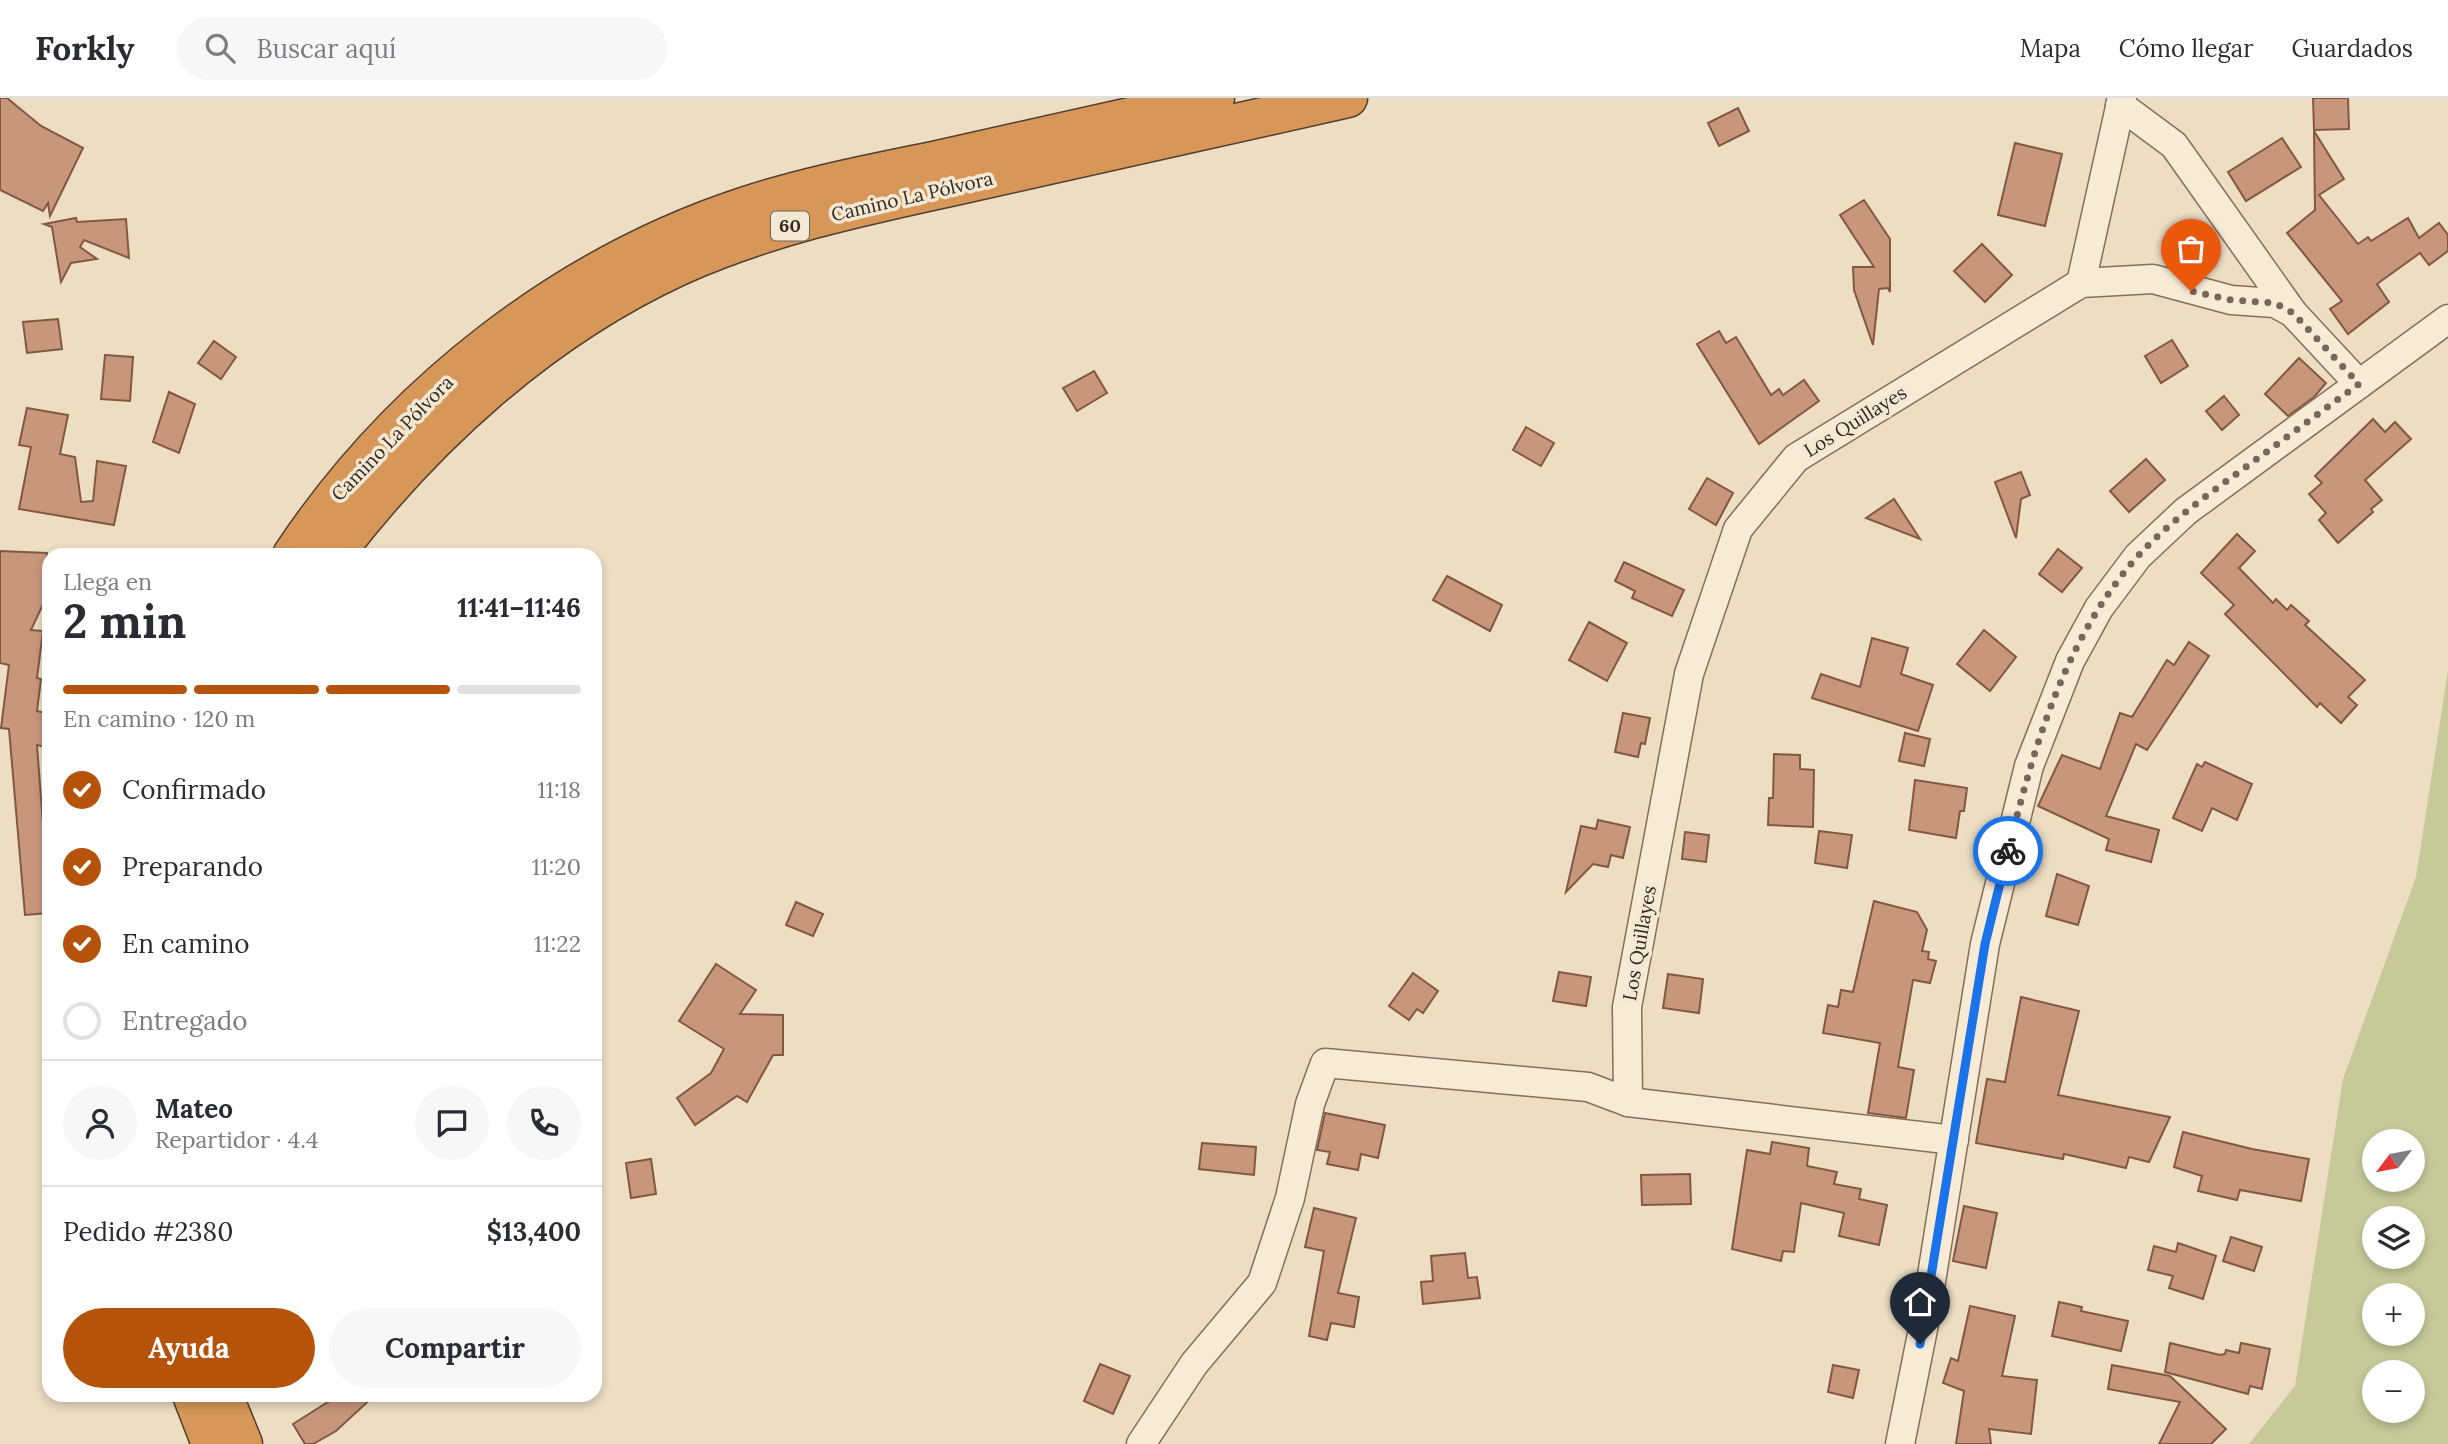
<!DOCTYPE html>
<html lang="es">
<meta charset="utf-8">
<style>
body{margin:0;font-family:Lora,serif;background:#f7f7f7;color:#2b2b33;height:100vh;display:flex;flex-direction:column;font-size:26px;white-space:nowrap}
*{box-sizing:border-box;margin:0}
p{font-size:23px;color:#7c7c81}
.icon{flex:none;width:38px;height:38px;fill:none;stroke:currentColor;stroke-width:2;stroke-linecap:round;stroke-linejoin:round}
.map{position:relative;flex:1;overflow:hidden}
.side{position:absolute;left:42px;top:450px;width:560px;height:854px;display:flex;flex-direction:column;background:#fff;border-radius:21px;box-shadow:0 4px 10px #0003}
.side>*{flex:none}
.needle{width:46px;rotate:238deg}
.fabs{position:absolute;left:2362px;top:1031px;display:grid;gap:14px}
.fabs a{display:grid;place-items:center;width:63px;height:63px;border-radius:50%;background:#fff;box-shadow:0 4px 10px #0003;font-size:35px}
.pin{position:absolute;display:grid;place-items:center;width:60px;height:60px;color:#fff;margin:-72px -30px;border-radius:50% 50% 50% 0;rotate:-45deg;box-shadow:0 0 7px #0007}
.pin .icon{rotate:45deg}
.courier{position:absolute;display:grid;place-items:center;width:70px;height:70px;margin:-35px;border:5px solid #1a73e8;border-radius:50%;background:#fff;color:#222;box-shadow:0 2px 9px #0007}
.summary em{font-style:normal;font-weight:700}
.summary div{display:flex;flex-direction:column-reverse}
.summary{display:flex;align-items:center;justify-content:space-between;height:119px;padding:0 21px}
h1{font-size:46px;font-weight:700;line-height:52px}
.bar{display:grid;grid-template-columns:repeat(4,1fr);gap:10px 7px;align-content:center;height:84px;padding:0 21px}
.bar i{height:9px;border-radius:5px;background:#e1e1e2}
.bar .on{background:#b45309}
.bar p{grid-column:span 4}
.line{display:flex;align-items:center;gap:18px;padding:0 21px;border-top:2px solid #e1e1e2}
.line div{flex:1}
.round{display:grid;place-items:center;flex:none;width:74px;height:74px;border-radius:37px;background:#f7f7f7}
ol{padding:0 21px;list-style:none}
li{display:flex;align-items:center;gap:21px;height:77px}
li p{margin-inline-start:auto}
li .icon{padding:7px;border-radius:50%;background:#b45309;color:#fff;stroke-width:4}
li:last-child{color:#7c7c81}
li i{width:38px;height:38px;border:4px solid #e1e1e2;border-radius:50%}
.action{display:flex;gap:14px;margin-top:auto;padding:14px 21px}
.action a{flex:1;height:80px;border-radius:42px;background:#b45309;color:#fff;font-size:28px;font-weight:700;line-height:80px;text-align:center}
.action a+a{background:#f7f7f7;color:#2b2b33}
header{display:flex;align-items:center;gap:42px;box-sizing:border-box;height:98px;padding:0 35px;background:#fff;border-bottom:2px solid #e1e1e2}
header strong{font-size:33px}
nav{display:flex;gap:38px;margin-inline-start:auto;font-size:24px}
.search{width:490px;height:63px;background:#f7f7f7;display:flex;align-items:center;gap:18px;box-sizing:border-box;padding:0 24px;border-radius:38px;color:#7c7c81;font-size:26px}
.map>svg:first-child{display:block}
.green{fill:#c6c998;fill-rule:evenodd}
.building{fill:#c8967b;stroke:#835842;stroke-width:2}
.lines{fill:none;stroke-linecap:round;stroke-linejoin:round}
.street-casing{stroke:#856f5b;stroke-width:31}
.highway-casing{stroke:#533e2f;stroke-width:41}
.street{stroke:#f7ebd6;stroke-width:28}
.highway{stroke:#d79758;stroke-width:38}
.done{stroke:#766758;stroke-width:7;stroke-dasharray:0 12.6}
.route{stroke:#1a73e8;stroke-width:9}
.labels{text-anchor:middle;stroke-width:7;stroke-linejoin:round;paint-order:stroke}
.shield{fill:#f3e8d3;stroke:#6f6254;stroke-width:2}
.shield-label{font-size:18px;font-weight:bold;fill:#36281e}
.street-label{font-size:19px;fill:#36281e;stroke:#f3e8d3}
</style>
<header>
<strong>Forkly</strong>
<div class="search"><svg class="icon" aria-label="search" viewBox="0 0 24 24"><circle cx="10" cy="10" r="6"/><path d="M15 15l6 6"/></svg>Buscar aquí</div>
<nav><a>Mapa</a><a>Cómo llegar</a><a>Guardados</a></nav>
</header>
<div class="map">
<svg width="2448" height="1346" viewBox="0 0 2448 1346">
<rect width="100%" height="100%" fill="#ecddc3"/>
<!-- green -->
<path class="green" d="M2448 572V1346H2249L2295 1288 2343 981 2416 779ZM2375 1043H2413V1082H2375ZM2375 1120H2413V1158H2375ZM2375 1197H2413V1236H2375ZM2375 1274H2413V1312H2375Z"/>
<!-- building -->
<g class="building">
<polygon points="0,0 7,0 41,28 83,50 50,118 48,105 43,113 0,92"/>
<polygon points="2313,0 2348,0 2349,31 2314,32"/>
<polygon points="1738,10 1749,33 1719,48 1708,25"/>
<polygon points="2314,33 2344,81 2319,97 2358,146 2368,139 2371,143 2408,120 2419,140 2439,125 2448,137 2448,153 2429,167 2420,155 2377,186 2389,204 2348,236 2330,211 2342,203 2287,135 2315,112"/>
<polygon points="2282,40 2301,69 2246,103 2228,74"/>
<polygon points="2015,45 2062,56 2045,128 1998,117"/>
<polygon points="1864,102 1890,141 1890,194 1888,190 1879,191 1873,247 1854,192 1853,169 1874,169 1840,117"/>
<polygon points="76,120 77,124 126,121 129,160 84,142 80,149 97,161 71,165 61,184 52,129 44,126"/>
<polygon points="1982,146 2012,177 1985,204 1954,173"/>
<polygon points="58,221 62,251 27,255 23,224"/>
<polygon points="1719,233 1726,245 1736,239 1771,297 1779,291 1783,297 1804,282 1819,303 1759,346 1697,246"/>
<polygon points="2172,242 2188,268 2161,285 2145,258"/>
<polygon points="214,243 236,259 221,281 198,265"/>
<polygon points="105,257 133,259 130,303 101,301"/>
<polygon points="2299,260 2326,285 2314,299 2288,318 2265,296"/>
<polygon points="1094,273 1107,295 1077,313 1063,290"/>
<polygon points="169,294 195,306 179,355 153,344"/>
<polygon points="2224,298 2239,317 2222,332 2206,313"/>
<polygon points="27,310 68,317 60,356 75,359 81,404 93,403 97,363 126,368 114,427 19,411 31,349 19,347"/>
<polygon points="2373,321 2385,334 2395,324 2411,341 2365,382 2382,402 2371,411 2373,414 2338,445 2319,422 2326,415 2309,396 2322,385 2315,378"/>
<polygon points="1526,329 1554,345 1541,368 1513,352"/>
<polygon points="2146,361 2165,382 2129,414 2110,393"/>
<polygon points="2021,374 2030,397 2021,401 2016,440 1995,384"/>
<polygon points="1707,380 1733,395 1716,427 1689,411"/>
<polygon points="1894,401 1920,441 1866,420"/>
<polygon points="2237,436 2255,453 2239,470 2273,505 2276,501 2287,512 2291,507 2309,523 2305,527 2365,582 2348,599 2357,607 2341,625 2320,605 2317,609 2225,516 2234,507 2201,475"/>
<polygon points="2058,451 2082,470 2062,494 2039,476"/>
<polygon points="0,453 47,455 45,502 31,532 43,533 37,580 41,581 37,613 49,616 49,650 37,647 45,753 49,752 49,815 25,817 9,631 1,630 9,567 0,565"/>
<polygon points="1624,464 1684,492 1672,518 1632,500 1635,493 1615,483"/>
<polygon points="1447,478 1502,507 1490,533 1433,502"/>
<polygon points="1589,524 1627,545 1607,583 1569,562"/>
<polygon points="1984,532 2016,559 1990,593 1957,566"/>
<polygon points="1872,540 1908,550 1901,576 1933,587 1918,633 1812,600 1821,576 1860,589"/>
<polygon points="2189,544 2209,558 2147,652 2136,646 2106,718 2159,732 2151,764 2106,752 2109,741 2038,708 2062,657 2100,671 2120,615 2132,619 2167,562 2174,567"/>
<polygon points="1623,615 1650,620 1645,646 1641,645 1638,659 1615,654"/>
<polygon points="1905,635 1930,641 1924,668 1899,663"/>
<polygon points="1774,656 1800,657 1800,671 1814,672 1813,729 1768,727 1769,700 1773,700"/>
<polygon points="2205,664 2252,686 2237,722 2212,710 2202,733 2173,720 2197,666 2202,669"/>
<polygon points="1915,682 1967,690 1964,713 1960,713 1956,740 1909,732"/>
<polygon points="1598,722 1630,729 1623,760 1611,757 1608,769 1593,766 1566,794 1581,728 1596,731"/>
<polygon points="1819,733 1852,737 1847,770 1815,765"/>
<polygon points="1685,734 1709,737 1706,764 1682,761"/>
<polygon points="2057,776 2089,788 2078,827 2046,818"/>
<polygon points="1874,803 1917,814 1927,832 1922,853 1929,854 1928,861 1936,863 1930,885 1913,882 1898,969 1914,972 1906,1020 1868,1015 1880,945 1823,935 1828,907 1838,909 1841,892 1853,894"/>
<polygon points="796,804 823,816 813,838 786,827"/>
<polygon points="716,866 756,892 740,916 783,917 783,957 773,957 747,1004 737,998 695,1027 677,1000 711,975 724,951 679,923"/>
<polygon points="1559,874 1591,879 1586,908 1553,903"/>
<polygon points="1413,875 1438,893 1423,915 1417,911 1409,922 1389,908"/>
<polygon points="1668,876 1703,881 1699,915 1663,910"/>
<polygon points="2021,899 2079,913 2058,997 2170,1019 2149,1064 2129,1059 2126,1070 2064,1056 2063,1061 1976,1045 1987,981 2005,984"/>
<polygon points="1325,1015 1385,1027 1378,1060 1361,1056 1358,1072 1327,1066 1330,1054 1317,1052"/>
<polygon points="2183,1034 2252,1051 2309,1061 2301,1103 2240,1092 2237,1102 2198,1093 2202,1078 2174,1069"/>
<polygon points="1772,1044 1809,1050 1807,1068 1837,1074 1834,1086 1861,1091 1859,1101 1887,1107 1879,1147 1839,1138 1844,1115 1801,1105 1794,1154 1783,1153 1781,1163 1732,1151 1747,1052 1770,1056"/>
<polygon points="1202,1045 1256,1049 1254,1077 1199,1071"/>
<polygon points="651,1061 656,1096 631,1100 626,1065"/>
<polygon points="1690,1076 1691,1106 1642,1107 1641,1077"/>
<polygon points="1964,1108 1997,1115 1986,1170 1953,1163"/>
<polygon points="1314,1110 1356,1120 1338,1195 1359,1199 1354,1229 1331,1225 1327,1242 1309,1238 1324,1153 1305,1149"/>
<polygon points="2231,1139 2262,1149 2254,1173 2223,1163"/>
<polygon points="2178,1145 2216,1158 2203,1201 2169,1190 2173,1178 2148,1172 2154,1148 2176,1154"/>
<polygon points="1465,1155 1468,1180 1477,1179 1480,1200 1423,1206 1421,1184 1433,1183 1431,1158"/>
<polygon points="2059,1204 2082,1209 2081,1213 2128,1223 2121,1253 2052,1238"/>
<polygon points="1970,1208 2015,1218 2002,1278 2037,1282 2031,1336 1989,1331 1991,1346 1956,1346 1964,1293 1943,1285 1951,1260 1958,1263"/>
<polygon points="2170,1245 2220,1257 2225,1256 2226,1252 2239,1255 2241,1245 2270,1251 2262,1291 2250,1288 2248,1296 2165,1274"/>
<polygon points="1100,1266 1130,1278 1113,1316 1084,1303"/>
<polygon points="1833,1267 1859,1272 1853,1300 1828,1294"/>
<polygon points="2112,1267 2170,1278 2226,1331 2211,1346 2159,1346 2180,1304 2108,1291"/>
<polygon points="339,1297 375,1297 336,1333 313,1346 305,1346 293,1326"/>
</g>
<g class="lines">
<!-- street casing -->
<g class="street-casing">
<g id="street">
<polyline points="2120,7 2174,47 2293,215"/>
<polyline points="2081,185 2122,0"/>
<polyline points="1628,1004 1627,909 1689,576 1738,431 1796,360 2081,185 2153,181 2231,202 2275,205 2293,215 2359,286"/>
<polyline points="1141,1346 1194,1266 1262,1185 1290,1100 1310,1006 1325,965 1588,989 1628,1004 1954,1042"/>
<polyline points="1900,1346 1925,1221 1985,846 2029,668 2070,563 2099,510 2138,458 2186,413 2448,221"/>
</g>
</g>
<!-- highway casing -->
<g class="highway-casing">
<g id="highway">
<path d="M292 457C399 296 563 168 746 108 807 88 870 76 933 63 1027 42 1121 21 1215 0"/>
<path d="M334 457C426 337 542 231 679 168 774 125 877 105 977 83 1101 55 1224 28 1348 0"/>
<polyline points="192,1297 211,1346"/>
<polyline points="223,1297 243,1346"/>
</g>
</g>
<!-- street -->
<use href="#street" class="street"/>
<!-- highway -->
<use href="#highway" class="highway"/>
</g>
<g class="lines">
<!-- done -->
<path class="done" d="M2008 753C2034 649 2064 542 2137 459 2167 426 2203 400 2239 374 2279 345 2319 315 2359 286L2293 215 2275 205 2231 202 2191 193"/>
<!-- route -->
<polyline class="route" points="1920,1246 1985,846 2008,753"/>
</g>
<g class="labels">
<!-- shield labels -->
<rect class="shield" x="771" y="113.5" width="38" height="29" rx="5"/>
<g class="shield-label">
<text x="790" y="134">60</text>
</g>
<!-- street labels -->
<g class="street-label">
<text transform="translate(912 98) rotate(-13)" y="7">Camino La Pólvora</text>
<text transform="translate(1855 323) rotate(-32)" y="7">Los Quillayes</text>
<text transform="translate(392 340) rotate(-46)" y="7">Camino La Pólvora</text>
<text transform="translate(1639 845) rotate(-80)" y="7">Los Quillayes</text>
</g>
</g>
</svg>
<div class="fabs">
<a><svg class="needle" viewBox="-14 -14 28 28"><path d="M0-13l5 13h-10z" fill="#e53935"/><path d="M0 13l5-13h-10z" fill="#7c7c81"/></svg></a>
<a><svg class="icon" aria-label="layers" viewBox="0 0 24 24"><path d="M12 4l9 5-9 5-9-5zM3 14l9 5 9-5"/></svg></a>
<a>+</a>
<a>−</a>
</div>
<div class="pin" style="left:2191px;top:193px;background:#ea580c"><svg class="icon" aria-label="bag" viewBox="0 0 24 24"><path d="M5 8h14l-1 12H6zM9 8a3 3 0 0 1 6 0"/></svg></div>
<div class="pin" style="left:1920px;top:1246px;background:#1f2937"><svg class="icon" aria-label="home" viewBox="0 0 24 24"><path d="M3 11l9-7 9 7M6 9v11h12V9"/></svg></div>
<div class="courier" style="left:2008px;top:753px"><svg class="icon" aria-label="bike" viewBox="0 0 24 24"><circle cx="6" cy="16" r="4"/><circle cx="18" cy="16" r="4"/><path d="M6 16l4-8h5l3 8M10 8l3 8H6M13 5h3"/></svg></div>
<section class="side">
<div class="summary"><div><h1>2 min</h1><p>Llega en</p></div><em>11:41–11:46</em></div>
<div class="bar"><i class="on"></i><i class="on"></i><i class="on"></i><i></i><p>En camino · 120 m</p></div>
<ol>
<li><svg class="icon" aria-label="check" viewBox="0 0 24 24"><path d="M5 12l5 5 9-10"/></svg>Confirmado<p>11:18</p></li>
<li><svg class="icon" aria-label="check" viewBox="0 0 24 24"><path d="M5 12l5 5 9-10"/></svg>Preparando<p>11:20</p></li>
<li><svg class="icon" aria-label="check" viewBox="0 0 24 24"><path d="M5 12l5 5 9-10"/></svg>En camino<p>11:22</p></li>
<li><i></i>Entregado</li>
</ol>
<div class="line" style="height:126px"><a class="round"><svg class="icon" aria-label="person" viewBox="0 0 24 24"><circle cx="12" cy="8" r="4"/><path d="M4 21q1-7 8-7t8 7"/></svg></a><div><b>Mateo</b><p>Repartidor · 4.4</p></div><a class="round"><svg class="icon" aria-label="chat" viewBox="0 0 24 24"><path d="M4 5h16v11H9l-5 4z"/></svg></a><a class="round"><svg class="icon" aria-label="phone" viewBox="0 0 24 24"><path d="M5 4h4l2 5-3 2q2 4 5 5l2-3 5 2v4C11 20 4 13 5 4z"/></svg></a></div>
<div class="line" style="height:91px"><div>Pedido #2380</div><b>$13,400</b></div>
<div class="action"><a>Ayuda</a><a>Compartir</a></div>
</section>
</div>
